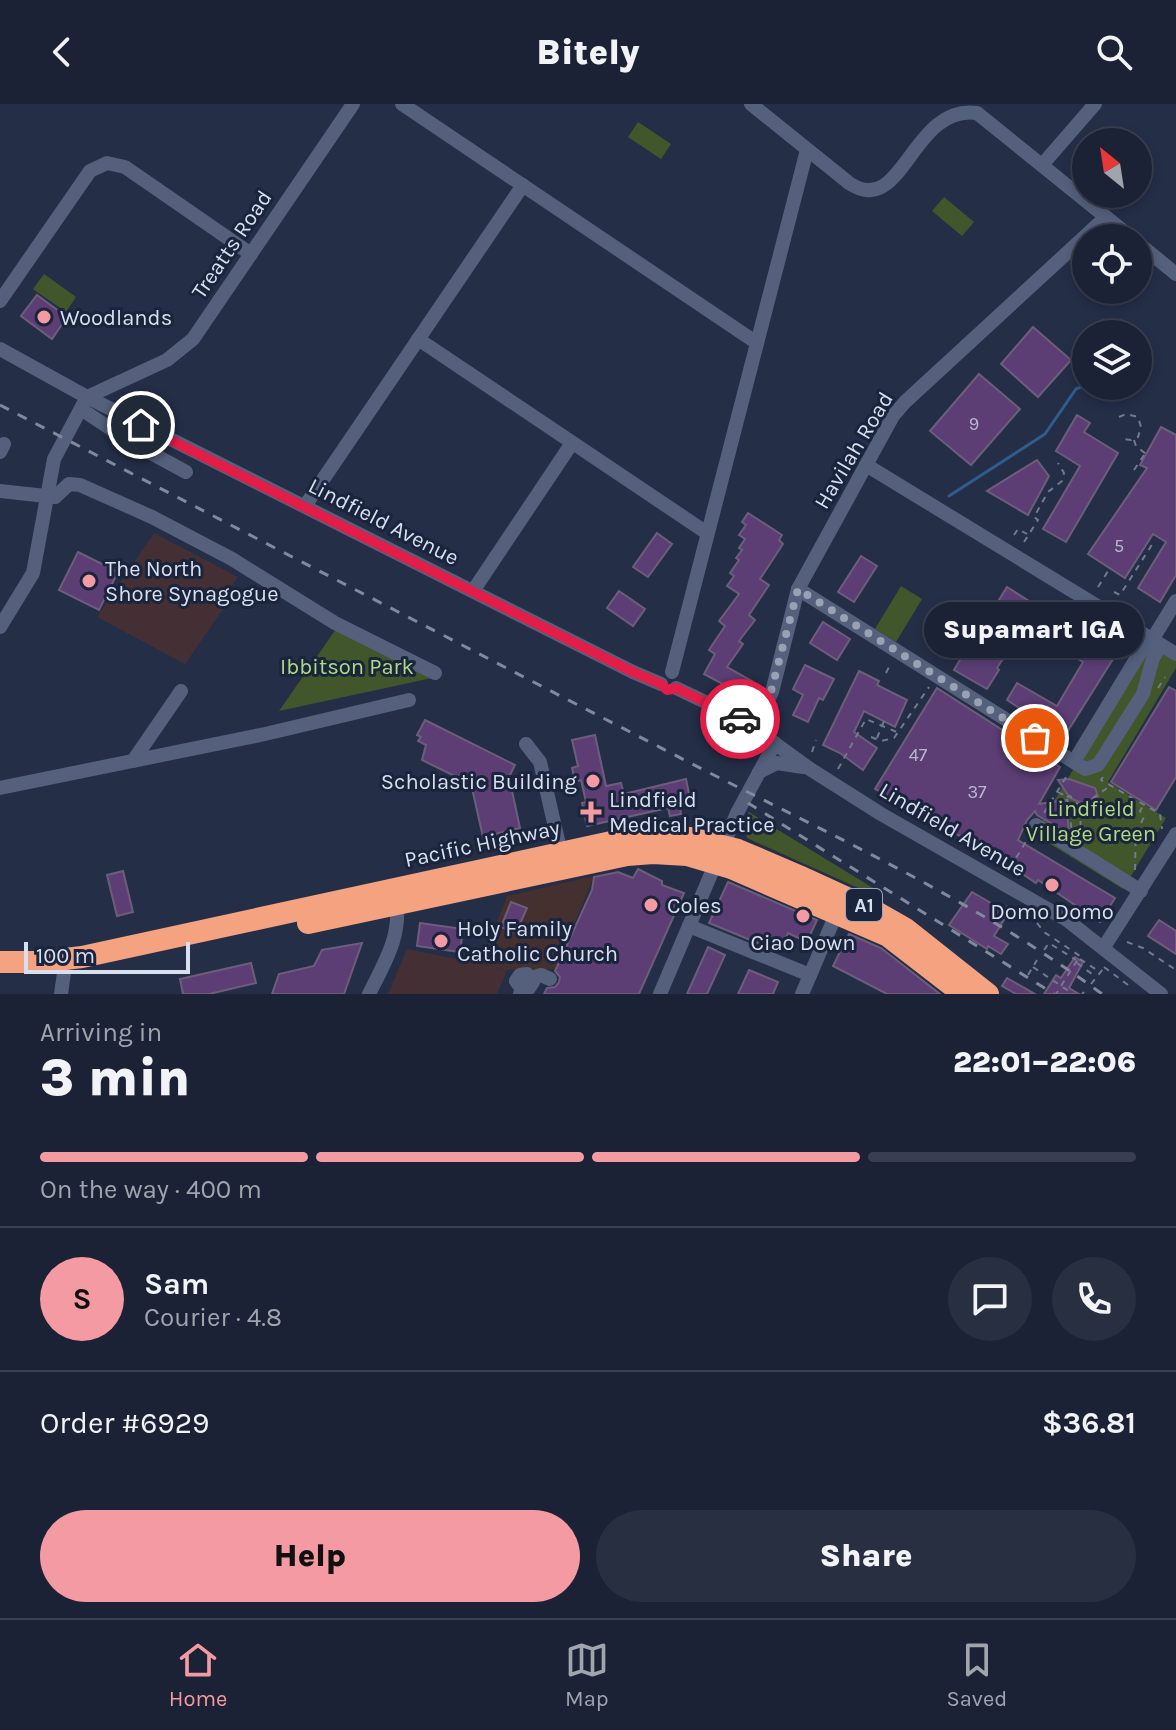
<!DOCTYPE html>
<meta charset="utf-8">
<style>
body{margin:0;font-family:Karla,sans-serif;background:#282f41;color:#f1f3f6;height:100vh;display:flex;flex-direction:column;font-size:30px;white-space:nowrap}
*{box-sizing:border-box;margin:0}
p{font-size:26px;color:#a0a4ad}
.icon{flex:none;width:44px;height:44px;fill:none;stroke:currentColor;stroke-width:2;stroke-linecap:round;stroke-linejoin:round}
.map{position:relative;height:890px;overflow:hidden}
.details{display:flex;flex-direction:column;background:#1b2235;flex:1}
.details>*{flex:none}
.needle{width:52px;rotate:330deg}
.buttons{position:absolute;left:1072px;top:24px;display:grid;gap:16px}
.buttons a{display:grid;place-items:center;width:80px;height:80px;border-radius:50%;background:#1b2235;box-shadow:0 4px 12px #0003,0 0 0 2px #393f50;font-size:40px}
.scale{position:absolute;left:24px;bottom:20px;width:166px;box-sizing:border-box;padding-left:8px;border:4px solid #d8dfef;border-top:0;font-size:22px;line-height:28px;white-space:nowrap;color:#d8dfef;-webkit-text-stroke:6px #1a243c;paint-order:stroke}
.pin{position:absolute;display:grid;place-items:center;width:68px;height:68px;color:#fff;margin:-34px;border:4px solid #fff;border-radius:50%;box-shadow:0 2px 8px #0007}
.courier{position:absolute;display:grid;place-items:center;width:80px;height:80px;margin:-40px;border:6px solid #e11d48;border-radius:50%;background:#fff;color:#222;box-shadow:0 2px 10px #0007}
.bubble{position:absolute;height:56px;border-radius:28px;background:#1b2235;box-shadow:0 4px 12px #0003,0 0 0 2px #393f50;font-size:26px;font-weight:800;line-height:56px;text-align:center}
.head em{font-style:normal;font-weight:800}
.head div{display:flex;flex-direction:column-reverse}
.head{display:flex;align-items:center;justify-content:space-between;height:136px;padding:0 40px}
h1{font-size:52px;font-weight:800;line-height:60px}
.bar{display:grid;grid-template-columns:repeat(4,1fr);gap:12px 8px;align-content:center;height:96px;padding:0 40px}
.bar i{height:10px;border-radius:6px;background:#393f50}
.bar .selected{background:#f49aa3}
.bar p{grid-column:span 4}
.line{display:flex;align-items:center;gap:20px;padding:0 40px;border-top:2px solid #393f50}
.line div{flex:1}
.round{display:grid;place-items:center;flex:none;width:84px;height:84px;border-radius:42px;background:#282f41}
.button{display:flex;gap:16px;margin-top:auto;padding:16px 40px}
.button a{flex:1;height:92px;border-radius:48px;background:#f49aa3;color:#111;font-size:32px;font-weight:800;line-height:92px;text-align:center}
.button a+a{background:#282f41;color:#f1f3f6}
header{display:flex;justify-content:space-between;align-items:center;height:104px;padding:0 40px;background:#1b2235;font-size:36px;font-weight:800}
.dock{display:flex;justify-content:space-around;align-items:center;height:112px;border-top:2px solid #393f50;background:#1b2235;font-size:22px;color:#a0a4ad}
.dock a{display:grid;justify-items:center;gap:4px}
.dock .selected{color:#f49aa3}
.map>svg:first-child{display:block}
.industrial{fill:#44302f}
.education{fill:#443034}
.green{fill:#42562b}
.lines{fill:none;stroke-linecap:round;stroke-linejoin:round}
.stream{stroke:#2f5d8e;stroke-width:3}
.building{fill:#5c3e75;stroke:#6c5e7a;stroke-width:2}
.path{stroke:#717a8f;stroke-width:2;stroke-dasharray:6 6;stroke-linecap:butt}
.minor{stroke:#54607c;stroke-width:14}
.highway{stroke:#f4a280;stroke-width:22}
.rail{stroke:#80899d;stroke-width:3;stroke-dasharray:10 10;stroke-linecap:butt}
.done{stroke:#99a1b4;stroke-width:8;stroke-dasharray:0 14.4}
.route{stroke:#e11d48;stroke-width:10}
.poi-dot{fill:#f49aa3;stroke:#1a243c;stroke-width:3}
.labels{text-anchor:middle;stroke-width:6;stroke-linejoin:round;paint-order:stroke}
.number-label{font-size:18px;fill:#b9b7d0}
.shield{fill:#1a243c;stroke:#9fa7b9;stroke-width:2}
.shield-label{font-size:20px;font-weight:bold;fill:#d8dfef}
.street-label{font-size:22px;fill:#d8dfef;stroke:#1a243c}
.poi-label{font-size:22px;fill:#d8dfef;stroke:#1a243c;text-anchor:start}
.park-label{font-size:22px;fill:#b0d980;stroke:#1a243c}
</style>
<header><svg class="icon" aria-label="back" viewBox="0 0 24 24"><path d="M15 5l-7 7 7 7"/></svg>Bitely<svg class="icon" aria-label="search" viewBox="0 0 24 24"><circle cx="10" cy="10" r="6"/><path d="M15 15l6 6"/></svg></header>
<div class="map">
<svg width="1176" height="890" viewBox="0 0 1176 890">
<rect width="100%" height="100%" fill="#242e47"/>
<!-- industrial -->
<polygon class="industrial" points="594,772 556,865 507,866 481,860 507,792"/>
<!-- education -->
<g class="education">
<polygon points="154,429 238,473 223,494 226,501 185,560 97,513"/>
<polygon points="407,845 481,860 507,866 497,890 388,890"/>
</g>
<!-- green -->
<g class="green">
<polygon points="638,18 671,40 661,55 628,33"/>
<polygon points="944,93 974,118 962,132 932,107"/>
<polygon points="44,170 76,193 66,208 33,185"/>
<polygon points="901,482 922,495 896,538 875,525"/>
<polygon points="336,525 432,574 279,607"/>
<polygon points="1152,536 1176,550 1176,564 1108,678 1166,714 1123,785 1034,730"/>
<polygon points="749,708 878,787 876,792 747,734 744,719"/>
</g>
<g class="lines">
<!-- stream -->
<g class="stream">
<polyline points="1138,256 1143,254"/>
<polyline points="949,392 1045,330 1076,285 1086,281"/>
</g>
</g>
<!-- building -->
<g class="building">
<polygon points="37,191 67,213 52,235 21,212"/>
<polygon points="1033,223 1071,256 1038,293 1001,260"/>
<polygon points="979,270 1020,305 971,361 930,327"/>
<polygon points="1077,311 1090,319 1084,328 1118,349 1066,438 1043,425 1080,362 1056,347"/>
<polygon points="1161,323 1176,331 1176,471 1160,498 1138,484 1166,438 1153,430 1125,474 1088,450 1147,364 1140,361"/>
<polygon points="1037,356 1049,372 1028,411 987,387"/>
<polygon points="748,409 782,431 779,436 783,440 760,475 769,481 749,511 755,516 739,537 743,540 727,563 752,577 743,591 704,570 715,550 709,546 725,522 719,517 739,490 727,482 734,472 730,469 739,456 736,454 742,446 739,444 745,435 739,431 746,421 742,418"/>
<polygon points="657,429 672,440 648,473 633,463"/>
<polygon points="78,448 118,468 99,506 59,486"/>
<polygon points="861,452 877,462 854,498 838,488"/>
<polygon points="1007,483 1037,502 997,564 999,566 987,585 954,566 966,546 978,553 1006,511 994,504"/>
<polygon points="619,487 645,505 633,522 607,504"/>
<polygon points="823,518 850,535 837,556 810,539"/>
<polygon points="1048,518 1113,555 1064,633 1007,596 1017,579 1057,602 1083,558 1057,542 1054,548 1037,538"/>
<polygon points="805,561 834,575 823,596 819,594 808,618 793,611 803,591 793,585"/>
<polygon points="859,567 879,577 877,581 907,596 895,623 864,607 854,628 877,644 863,666 840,649 823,641"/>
<polygon points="1169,583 1176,587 1176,673 1156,706 1111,678"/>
<polygon points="937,584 1060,663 1039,700 1066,696 1069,730 1037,711 1035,707 1027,716 1018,736 1115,794 1100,818 1038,776 1036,779 1015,765 1016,763 875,685"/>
<polygon points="425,616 515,661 509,673 520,724 483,733 471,680 422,656 426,641 418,637 421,633 417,631"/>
<polygon points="595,631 606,682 621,679 624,690 686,675 691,700 680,702 681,710 670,712 668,704 587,722 582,699 586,698 581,676 575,678 572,664 578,662 572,636"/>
<polygon points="1069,675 1095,684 1098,692 1084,700 1070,694 1058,676"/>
<polygon points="638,765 662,777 662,781 684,789 639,890 544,890 547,884 555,883 559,878 560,873 555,867 592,786 594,773 618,768 633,774"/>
<polygon points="123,767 133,808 117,812 107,771"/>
<polygon points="728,778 817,816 807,838 788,829 783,840 764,832 760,840 709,819"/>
<polygon points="972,788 1008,809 994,832 1008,840 1001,850 988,842 987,845 949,821"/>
<polygon points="511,798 527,804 516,829 501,823"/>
<polygon points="1159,816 1176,827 1176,850 1148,832"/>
<polygon points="420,819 463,825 460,848 417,842"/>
<polygon points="849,830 881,844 940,890 887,890 833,862"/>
<polygon points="362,839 344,890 272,890 279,870 314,862 322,846"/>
<polygon points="708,843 725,851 707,890 687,890"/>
<polygon points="1075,853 1083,858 1069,884 1079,890 1044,890 1056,871 1061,874"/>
<polygon points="251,859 256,879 209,890 183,890 180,875"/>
<polygon points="749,866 778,878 773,890 738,890"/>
<polygon points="1007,874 1035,890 1016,890 1002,882"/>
</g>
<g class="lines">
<!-- path -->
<g class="path">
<polyline points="1119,313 1126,310 1138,313 1141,323 1138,333 1131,336 1123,335"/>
<polyline points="1134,336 1136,342 1146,350"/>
<polyline points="1134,366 1144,351"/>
<polyline points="1014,431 1018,425 1027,430"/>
<polyline points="1024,438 1038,416 1034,413 1048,388 1062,377 1064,369 1058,359"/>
<polyline points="1098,483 1110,464"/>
<polyline points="1114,488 1120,491 1153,439"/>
<polyline points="886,569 891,559"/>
<polyline points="1158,584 1165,573"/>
<polyline points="871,633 881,637 894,634 929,583"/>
<polyline points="877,634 884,617"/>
<polyline points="812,648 816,636"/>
<polyline points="838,665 866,615 899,629"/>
<polyline points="1103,673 1101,676 1160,710 1162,725"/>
<polyline points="1058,688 1067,693 1072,728"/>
<polyline points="1067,693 1070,692 1080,703"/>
<polyline points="1044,709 1068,670"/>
<polyline points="1141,719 1144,713 1140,707 1143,702"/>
<polyline points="1080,735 1081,702 1093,697 1093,694 1110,682"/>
<polyline points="1010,764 1030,731"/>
<polyline points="1135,766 1136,719"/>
<polyline points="998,817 1010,798"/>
<polyline points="1037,819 1044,828 1080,852 1056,890"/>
<polyline points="1127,838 1143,844 1176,866"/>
<polyline points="1044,846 1049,839 1076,856"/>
<polyline points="1080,855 1100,868"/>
<polyline points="1077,859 1096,873"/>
<polyline points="1033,863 1073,890"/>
<polyline points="1104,863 1132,884"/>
<polyline points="1028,871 1037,856"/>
<polyline points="1091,880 1103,865"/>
<polyline points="1082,890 1084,888"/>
</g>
<!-- minor -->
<g class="minor">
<polyline points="402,0 757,239"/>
<path d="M751 0 849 79C903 116 911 0 977 9L1132 134"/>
<polyline points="1042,61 1095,0"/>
<polyline points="1138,139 1176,170"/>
<polyline points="0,197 90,67 107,59 125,63 251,150"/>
<polyline points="418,235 707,429"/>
<polyline points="0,245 87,293 633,568 661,580"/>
<polyline points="81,305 129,337 186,368"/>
<polyline points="0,348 4,340"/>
<polyline points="866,361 1176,550"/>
<polyline points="0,387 55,393 69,380 80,381 152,413 232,455 335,519 435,569"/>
<polyline points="305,402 523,81"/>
<polyline points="798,485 1085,665 1098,661 1143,590 1153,554 1161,541"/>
<polyline points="473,487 572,339"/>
<polyline points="0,523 33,469 54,355 87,293 167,256 193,235 353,0"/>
<polyline points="672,568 807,46"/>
<polyline points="676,584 741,615 810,665 881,710 1067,816 1161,890"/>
<polyline points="754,623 772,588 798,485 893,312 905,298 1106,113"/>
<polyline points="526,640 540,658 561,749"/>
<polyline points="1078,651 1141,547 1152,536 1176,497"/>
<polyline points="133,657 181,587"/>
<polyline points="759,668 777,659 803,663"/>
<polyline points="0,684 265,630 409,596"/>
<polyline points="1036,721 1141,787"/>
<polyline points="689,822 810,871"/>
<polyline points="1104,843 1176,730"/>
<polyline points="532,874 541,871 550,875"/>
<polyline points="61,890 64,869"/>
<path d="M369 890C386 856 402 831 396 793"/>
<polyline points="520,890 522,885 516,877 520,871 527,870 533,878 529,884 522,885"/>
<polyline points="660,890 737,709 775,639"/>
<polyline points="802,890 837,808"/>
</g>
<!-- highway -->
<g class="highway">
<polyline points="308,819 627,751 653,749 687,751 731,764 888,832 963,890"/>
<polyline points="0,858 39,858 82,853 625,735 654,732 690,734 738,746 799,772 871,805 906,825 988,890"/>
</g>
<!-- rail -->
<g class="rail">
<path d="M0 301C223 417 446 533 669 648 817 725 968 791 1102 890"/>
<polyline points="748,699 1054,890"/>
</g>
</g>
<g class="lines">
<!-- done -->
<polyline class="done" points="740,615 754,623 769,595 798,485 1035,634"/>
<!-- route -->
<polyline class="route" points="141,321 633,568 661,580 667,586 676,584 740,615"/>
</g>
<!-- markers -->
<g class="poi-dot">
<circle cx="44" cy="213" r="8"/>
<circle cx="89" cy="477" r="8"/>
<circle cx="593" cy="677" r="8"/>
<path d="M587 696h8v8h8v8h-8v8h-8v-8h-8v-8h8z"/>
<circle cx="1052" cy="781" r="8"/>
<circle cx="651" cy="801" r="8"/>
<circle cx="803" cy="812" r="8"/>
<circle cx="441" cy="837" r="8"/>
</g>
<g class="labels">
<!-- number labels -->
<g class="number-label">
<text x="974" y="326">9</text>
<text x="1119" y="448">5</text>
<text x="918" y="657">47</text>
<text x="977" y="694">37</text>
</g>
<!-- shield labels -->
<rect class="shield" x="846" y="785" width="36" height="32" rx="6"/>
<g class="shield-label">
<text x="864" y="808">A1</text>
</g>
<!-- street labels -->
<g class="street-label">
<text transform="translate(231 140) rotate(-56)" y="8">Treatts Road</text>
<text transform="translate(853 346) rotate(-59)" y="8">Havilah Road</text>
<text transform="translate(384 417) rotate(27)" y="8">Lindfield Avenue</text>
<text transform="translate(953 725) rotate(30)" y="8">Lindfield Avenue</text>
<text transform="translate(482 739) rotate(-12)" y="8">Pacific Highway</text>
</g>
<!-- poi labels -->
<g class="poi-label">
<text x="60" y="221">Woodlands</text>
<text x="105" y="472">The North<tspan x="105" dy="25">Shore Synagogue</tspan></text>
<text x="577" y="685" text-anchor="end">Scholastic Building</text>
<text x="609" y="703">Lindfield<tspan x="609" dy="25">Medical Practice</tspan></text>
<text x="667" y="809">Coles</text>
<text x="1052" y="815" text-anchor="middle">Domo Domo</text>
<text x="457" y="832">Holy Family<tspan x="457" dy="25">Catholic Church</tspan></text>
<text x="803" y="846" text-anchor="middle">Ciao Down</text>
</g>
<!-- park labels -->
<g class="park-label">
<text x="347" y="570">Ibbitson Park</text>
<text x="1091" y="712">Lindfield<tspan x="1091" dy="25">Village Green</tspan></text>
</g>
</g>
</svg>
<div class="buttons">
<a><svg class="needle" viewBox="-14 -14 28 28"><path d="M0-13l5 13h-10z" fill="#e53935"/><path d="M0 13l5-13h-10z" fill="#a0a4ad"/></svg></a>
<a><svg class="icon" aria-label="locate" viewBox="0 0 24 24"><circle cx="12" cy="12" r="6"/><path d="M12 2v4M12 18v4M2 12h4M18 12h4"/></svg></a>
<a><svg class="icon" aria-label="layers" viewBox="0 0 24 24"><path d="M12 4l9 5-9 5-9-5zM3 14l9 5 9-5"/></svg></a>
</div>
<div class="scale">100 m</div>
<div class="pin" style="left:1035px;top:634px;background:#ea580c"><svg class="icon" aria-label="bag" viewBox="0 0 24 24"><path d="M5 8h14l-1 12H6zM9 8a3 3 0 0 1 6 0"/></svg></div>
<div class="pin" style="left:141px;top:321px;background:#1f2937"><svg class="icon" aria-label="home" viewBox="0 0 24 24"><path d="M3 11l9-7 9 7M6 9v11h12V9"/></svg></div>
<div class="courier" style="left:740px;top:615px"><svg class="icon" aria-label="car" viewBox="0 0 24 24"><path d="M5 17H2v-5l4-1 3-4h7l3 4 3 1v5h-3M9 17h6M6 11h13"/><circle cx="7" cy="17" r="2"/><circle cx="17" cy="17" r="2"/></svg></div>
<div class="bubble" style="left:924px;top:498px;width:220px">Supamart IGA</div>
</div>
<section class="details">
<div class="head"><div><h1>3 min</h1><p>Arriving in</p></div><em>22:01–22:06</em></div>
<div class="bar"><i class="selected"></i><i class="selected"></i><i class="selected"></i><i></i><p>On the way · 400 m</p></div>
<div class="line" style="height:144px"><b class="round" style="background:#f49aa3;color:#111">S</b><div><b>Sam</b><p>Courier · 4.8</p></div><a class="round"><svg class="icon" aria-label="chat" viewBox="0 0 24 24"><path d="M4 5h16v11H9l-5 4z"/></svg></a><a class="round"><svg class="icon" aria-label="phone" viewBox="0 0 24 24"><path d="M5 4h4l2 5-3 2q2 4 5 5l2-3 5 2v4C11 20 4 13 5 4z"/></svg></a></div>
<div class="line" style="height:104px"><div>Order #6929</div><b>$36.81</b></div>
<div class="button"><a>Help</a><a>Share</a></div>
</section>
<nav class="dock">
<a class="selected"><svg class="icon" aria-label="home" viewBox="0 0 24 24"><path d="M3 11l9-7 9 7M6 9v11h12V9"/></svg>Home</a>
<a><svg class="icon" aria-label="map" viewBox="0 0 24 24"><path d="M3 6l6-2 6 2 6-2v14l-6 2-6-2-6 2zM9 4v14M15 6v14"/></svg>Map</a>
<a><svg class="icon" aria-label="saved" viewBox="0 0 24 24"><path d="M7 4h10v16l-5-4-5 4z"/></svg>Saved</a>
</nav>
